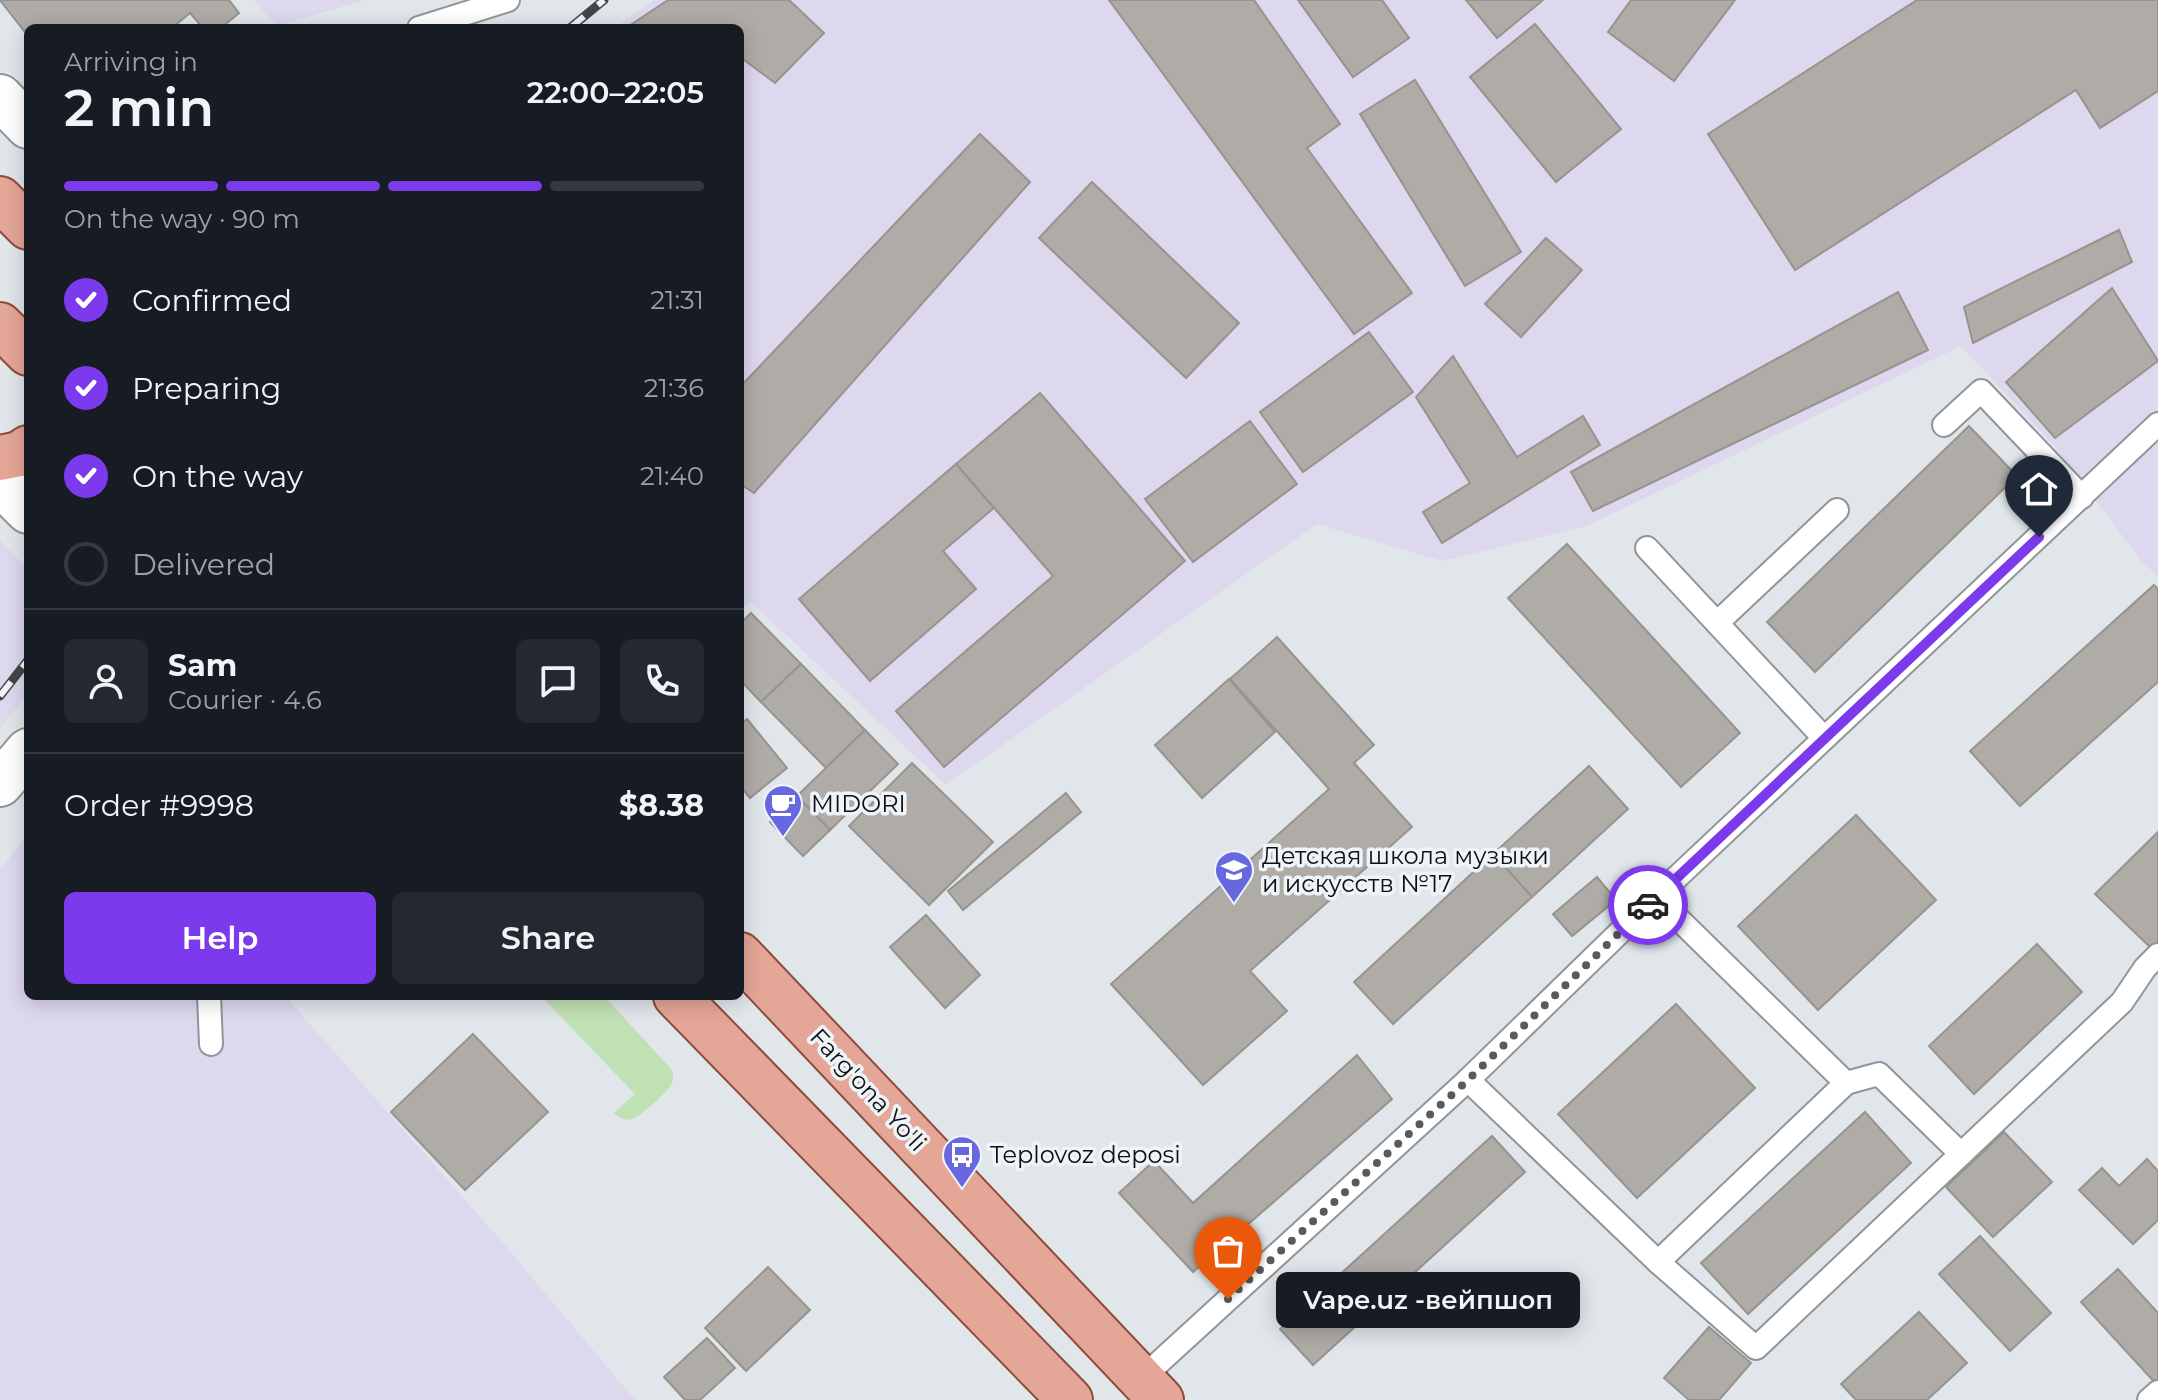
<!DOCTYPE html>
<meta charset="utf-8">
<style>
body{margin:0;font-family:Montserrat,sans-serif;background:#242831;color:#f1f3f6;height:100vh;display:flex;flex-direction:column;font-size:30px;white-space:nowrap}
*{box-sizing:border-box;margin:0}
p{font-size:26px;color:#9ea1a6}
.icon{flex:none;width:44px;height:44px;fill:none;stroke:currentColor;stroke-width:2;stroke-linecap:round;stroke-linejoin:round}
.map{position:relative;flex:1;overflow:hidden}
.sheet{position:absolute;left:24px;top:24px;width:720px;height:976px;display:flex;flex-direction:column;background:#171b24;border-radius:12px;box-shadow:0 4px 20px #0003}
.sheet>*{flex:none}
.pin{position:absolute;display:grid;place-items:center;width:68px;height:68px;color:#fff;margin:-82px -34px;border-radius:50% 50% 50% 0;rotate:-45deg;box-shadow:0 0 8px #0007}
.pin .icon{rotate:45deg}
.courier{position:absolute;display:grid;place-items:center;width:80px;height:80px;margin:-40px;border:6px solid #7c3aed;border-radius:50%;background:#fff;color:#222;box-shadow:0 2px 10px #0007}
.bubble{position:absolute;height:56px;border-radius:12px;background:#171b24;box-shadow:0 4px 20px #0003;font-size:26px;font-weight:600;line-height:56px;text-align:center}
.headline em{font-style:normal;font-weight:600}
.headline div{display:flex;flex-direction:column-reverse}
.headline{display:flex;align-items:center;justify-content:space-between;height:136px;padding:0 40px}
h1{font-size:52px;font-weight:600;line-height:60px}
.bar{display:grid;grid-template-columns:repeat(4,1fr);gap:12px 8px;align-content:center;height:96px;padding:0 40px}
.bar i{height:10px;border-radius:6px;background:#363941}
.bar .active{background:#7c3aed}
.bar p{grid-column:span 4}
.line{display:flex;align-items:center;gap:20px;padding:0 40px;border-top:2px solid #363941}
.line div{flex:1}
.round{display:grid;place-items:center;flex:none;width:84px;height:84px;border-radius:12px;background:#242831}
ol{padding:0 40px;list-style:none}
li{display:flex;align-items:center;gap:24px;height:88px}
li p{margin-inline-start:auto}
li .icon{padding:8px;border-radius:50%;background:#7c3aed;color:#fff;stroke-width:4}
li:last-child{color:#9ea1a6}
li i{width:44px;height:44px;border:4px solid #363941;border-radius:50%}
.cta{display:flex;gap:16px;margin-top:auto;padding:16px 40px}
.cta a{flex:1;height:92px;border-radius:12px;background:#7c3aed;color:#fff;font-size:32px;font-weight:600;line-height:92px;text-align:center}
.cta a+a{background:#242831;color:#f1f3f6}
.map>svg:first-child{display:block}
.industrial{fill:#ddd8ee}
.green{fill:#c0e1b4}
.building{fill:#afaba6;stroke:#97938e;stroke-width:2}
.lines{fill:none;stroke-linecap:round;stroke-linejoin:round}
.service-casing{stroke:#90959a;stroke-width:26}
.tertiary-casing{stroke:#90959a;stroke-width:48}
.primary-casing{stroke:#8d4b3a;stroke-width:48}
.service{stroke:#fff;stroke-width:22}
.tertiary{stroke:#fff;stroke-width:44}
.primary{stroke:#e4a696;stroke-width:44}
.rail-casing{stroke:#44474a;stroke-width:9}
.rail{stroke:#eef4f8;stroke-width:6;stroke-dasharray:18;stroke-linecap:butt}
.done{stroke:#585b5e;stroke-width:8;stroke-dasharray:0 14.4}
.route{stroke:#7c3aed;stroke-width:10}
.labels{text-anchor:middle;stroke-width:7;stroke-linejoin:round;paint-order:stroke}
.poi-label{font-size:24px;fill:#0e1012;stroke:#eef4f8;text-anchor:start}
.street-label{font-size:24px;fill:#0e1012;stroke:#eef4f8}
</style>
<div class="map">
<svg width="2158" height="1400" viewBox="0 0 2158 1400">
<rect width="100%" height="100%" fill="#e1e6eb"/>
<!-- industrial -->
<g class="industrial">
<polygon points="254,0 365,0 277,26"/>
<polygon points="654,0 2158,0 2158,576 2143,563 2057,449 1961,346 1587,526 1442,561 1317,524 946,785 751,602 740,611 740,28 615,28"/>
<polygon points="0,540 28,570 28,694 0,728"/>
<polygon points="28,835 28,996 285,996 497,1236 635,1400 0,1400 0,869"/>
</g>
<!-- green -->
<path class="green" d="M541 996H604L671 1069C673 1075 674 1077 672 1083 670 1090 640 1117 632 1119 624 1121 620 1118 614 1113L635 1094Z"/>
<!-- building -->
<g class="building">
<polygon points="0,0 229,0 239,13 221,28 203,28 190,13 172,28 28,28 28,36"/>
<polygon points="668,0 789,0 824,33 775,83 740,57 740,28 626,28"/>
<polygon points="1109,0 1254,0 1340,124 1307,148 1412,293 1354,334"/>
<polygon points="1298,0 1382,0 1409,38 1353,77"/>
<polygon points="1466,0 1543,0 1497,38"/>
<polygon points="1631,0 1735,0 1674,81 1608,32"/>
<polygon points="1917,0 2158,0 2158,91 2100,128 2076,90 1795,270 1708,134"/>
<polygon points="1535,24 1621,129 1556,182 1470,77"/>
<polygon points="1415,80 1521,252 1465,286 1360,114"/>
<polygon points="980,134 1030,182 754,493 740,484 740,387"/>
<polygon points="1092,182 1239,323 1186,378 1039,238"/>
<polygon points="2119,230 2132,262 1973,343 1964,307"/>
<polygon points="1546,238 1582,270 1521,337 1485,304"/>
<polygon points="2112,288 2158,361 2055,438 2006,382"/>
<polygon points="1898,292 1928,350 1593,511 1571,472"/>
<polygon points="1369,332 1413,392 1303,472 1260,412"/>
<polygon points="1453,356 1517,457 1583,416 1600,445 1442,543 1423,512 1470,483 1416,397"/>
<polygon points="1040,393 1185,561 944,767 896,711 1053,576 956,464"/>
<polygon points="1250,421 1297,484 1193,562 1145,499"/>
<polygon points="1969,426 2017,476 1815,672 1767,622"/>
<polygon points="956,464 994,508 943,551 976,589 870,681 799,599"/>
<polygon points="1567,544 1740,733 1681,787 1508,598"/>
<polygon points="2154,585 2158,589 2158,682 2020,806 1970,751"/>
<polygon points="751,613 801,664 761,702 740,680 740,624"/>
<polygon points="1277,637 1374,745 1354,763 1412,827 1250,971 1287,1011 1203,1085 1111,984 1329,789 1230,679"/>
<polygon points="801,664 865,730 826,768 761,702"/>
<polygon points="1229,679 1275,732 1202,798 1155,745"/>
<polygon points="747,719 787,768 750,798 740,786 740,724"/>
<polygon points="865,730 898,764 830,830 797,796"/>
<polygon points="912,763 993,842 929,905 849,826"/>
<polygon points="1589,766 1628,809 1532,897 1493,854"/>
<polygon points="1066,793 1081,812 963,910 948,891"/>
<polygon points="797,796 830,830 803,856 770,822"/>
<polygon points="1856,815 1936,900 1818,1010 1738,926"/>
<polygon points="2158,832 2158,941 2151,948 2095,894"/>
<polygon points="1493,854 1532,897 1393,1024 1354,982"/>
<polygon points="1597,877 1616,900 1572,936 1553,914"/>
<polygon points="926,915 980,975 945,1008 890,947"/>
<polygon points="2037,944 2082,992 1974,1094 1929,1046"/>
<polygon points="1676,1004 1755,1088 1637,1198 1558,1114"/>
<polygon points="473,1034 548,1112 465,1190 391,1112"/>
<polygon points="1357,1055 1392,1099 1193,1272 1119,1193 1154,1161 1193,1203"/>
<polygon points="1865,1112 1911,1163 1748,1314 1701,1263"/>
<polygon points="2004,1132 2052,1182 1993,1237 1946,1187"/>
<polygon points="1492,1136 1525,1172 1313,1365 1280,1329"/>
<polygon points="2147,1159 2158,1171 2158,1220 2133,1244 2079,1190 2102,1168 2119,1186"/>
<polygon points="1980,1236 2051,1313 2010,1351 1939,1274"/>
<polygon points="768,1267 810,1310 746,1371 705,1328"/>
<polygon points="2118,1269 2158,1313 2158,1386 2081,1302"/>
<polygon points="1919,1312 1967,1363 1927,1400 1856,1400 1841,1384"/>
<polygon points="1709,1327 1751,1363 1719,1400 1689,1400 1664,1378"/>
<polygon points="707,1338 735,1368 700,1400 685,1400 664,1377"/>
</g>
<g class="lines">
<!-- service casing -->
<g class="service-casing">
<g id="service">
<polyline points="419,28 508,0"/>
<polyline points="1944,425 1981,391 2082,497"/>
<polyline points="1647,548 1824,738"/>
<polyline points="1717,623 1837,510"/>
<polyline points="209,996 211,1044"/>
<polyline points="1468,1080 1658,1262 1846,1083 1656,897"/>
<polyline points="1846,1083 1879,1074 1961,1154"/>
<polyline points="1658,1262 1756,1348 2122,1002 2145,968 2158,955"/>
<polyline points="1141,1379 1468,1080 1656,897 2158,424"/>
<polyline points="2149,1400 2158,1392"/>
</g>
</g>
<!-- tertiary casing -->
<g class="tertiary-casing">
<g id="tertiary">
<polyline points="0,97 28,126"/>
<polyline points="0,483 28,511"/>
<polyline points="0,784 28,751"/>
</g>
</g>
<!-- primary casing -->
<g class="primary-casing">
<g id="primary">
<polyline points="0,199 28,227"/>
<polyline points="0,325 28,353"/>
<polyline points="0,458 19,454 28,448"/>
<polyline points="740,955 1161,1400"/>
<polyline points="676,996 1070,1400"/>
</g>
</g>
<!-- service -->
<use href="#service" class="service"/>
<!-- tertiary -->
<use href="#tertiary" class="tertiary"/>
<!-- primary -->
<use href="#primary" class="primary"/>
<!-- rail casing -->
<g class="rail-casing">
<g id="rail">
<polyline points="570,28 604,0"/>
<polyline points="0,696 28,660"/>
</g>
</g>
<!-- rail -->
<use href="#rail" class="rail"/>
</g>
<g class="lines">
<!-- done -->
<polyline class="done" points="1228,1299 1468,1080 1648,905"/>
<!-- route -->
<polyline class="route" points="1648,905 2039,537"/>
</g>
<!-- icons -->
<defs>
<g id="cafe-pin" transform="scale(2)"><path d="M0 17L-7.5 6A9.5 9.5 0 1 1 7.5 6Z" fill="#6767e0" stroke="#eef4f8"/><path d="M-5.5-4.5H6V0H3Q3 3.5 0 3.5H-2.5Q-5.5 3.5-5.5 0ZM3-3.2v2h1.7v-2ZM-6 4.5H4V6H-6Z" fill="#fff"/></g>
<g id="school-pin" transform="scale(2)"><path d="M0 17L-7.5 6A9.5 9.5 0 1 1 7.5 6Z" fill="#6767e0" stroke="#eef4f8"/><path d="M0-5L7-2L0 1L-7-2ZM-4 1L0 2.5L4 1V4Q0 6-4 4Z" fill="#fff"/></g>
<g id="bus-pin" transform="scale(2)"><path d="M0 17L-7.5 6A9.5 9.5 0 1 1 7.5 6Z" fill="#6767e0" stroke="#eef4f8"/><path d="M-5-6H5V4H4V6H2V4H-2V6H-4V4H-5ZM-3.5-4V0h7V-4ZM-3.5 1.2v1.5H-2V1.2ZM2 1.2v1.5H3.5V1.2Z" fill="#fff"/></g>
</defs>
<g fill-rule="evenodd">
<use href="#cafe-pin" x="783" y="804"/>
<use href="#school-pin" x="1234" y="870"/>
<use href="#bus-pin" x="962" y="1155"/>
</g>
<g class="labels">
<!-- poi labels -->
<g class="poi-label">
<text x="811" y="812">MIDORI</text>
<text x="1262" y="864">Детская школа музыки<tspan x="1262" dy="28">и искусств №17</tspan></text>
<text x="990" y="1163">Teplovoz deposi</text>
</g>
<!-- street labels -->
<g class="street-label">
<text transform="translate(868 1090) rotate(47)" y="8">Farg'ona Yo'li</text>
</g>
</g>
</svg>
<div class="pin" style="left:1228px;top:1299px;background:#ea580c"><svg class="icon" aria-label="bag" viewBox="0 0 24 24"><path d="M5 8h14l-1 12H6zM9 8a3 3 0 0 1 6 0"/></svg></div>
<div class="pin" style="left:2039px;top:537px;background:#1f2937"><svg class="icon" aria-label="home" viewBox="0 0 24 24"><path d="M3 11l9-7 9 7M6 9v11h12V9"/></svg></div>
<div class="courier" style="left:1648px;top:905px"><svg class="icon" aria-label="car" viewBox="0 0 24 24"><path d="M5 17H2v-5l4-1 3-4h7l3 4 3 1v5h-3M9 17h6M6 11h13"/><circle cx="7" cy="17" r="2"/><circle cx="17" cy="17" r="2"/></svg></div>
<div class="bubble" style="left:1276px;top:1272px;width:304px">Vape.uz -вейпшоп</div>
<section class="sheet">
<div class="headline"><div><h1>2 min</h1><p>Arriving in</p></div><em>22:00–22:05</em></div>
<div class="bar"><i class="active"></i><i class="active"></i><i class="active"></i><i></i><p>On the way · 90 m</p></div>
<ol>
<li><svg class="icon" aria-label="check" viewBox="0 0 24 24"><path d="M5 12l5 5 9-10"/></svg>Confirmed<p>21:31</p></li>
<li><svg class="icon" aria-label="check" viewBox="0 0 24 24"><path d="M5 12l5 5 9-10"/></svg>Preparing<p>21:36</p></li>
<li><svg class="icon" aria-label="check" viewBox="0 0 24 24"><path d="M5 12l5 5 9-10"/></svg>On the way<p>21:40</p></li>
<li><i></i>Delivered</li>
</ol>
<div class="line" style="height:144px"><a class="round"><svg class="icon" aria-label="person" viewBox="0 0 24 24"><circle cx="12" cy="8" r="4"/><path d="M4 21q1-7 8-7t8 7"/></svg></a><div><b>Sam</b><p>Courier · 4.6</p></div><a class="round"><svg class="icon" aria-label="chat" viewBox="0 0 24 24"><path d="M4 5h16v11H9l-5 4z"/></svg></a><a class="round"><svg class="icon" aria-label="phone" viewBox="0 0 24 24"><path d="M5 4h4l2 5-3 2q2 4 5 5l2-3 5 2v4C11 20 4 13 5 4z"/></svg></a></div>
<div class="line" style="height:104px"><div>Order #9998</div><b>$8.38</b></div>
<div class="cta"><a>Help</a><a>Share</a></div>
</section>
</div>
